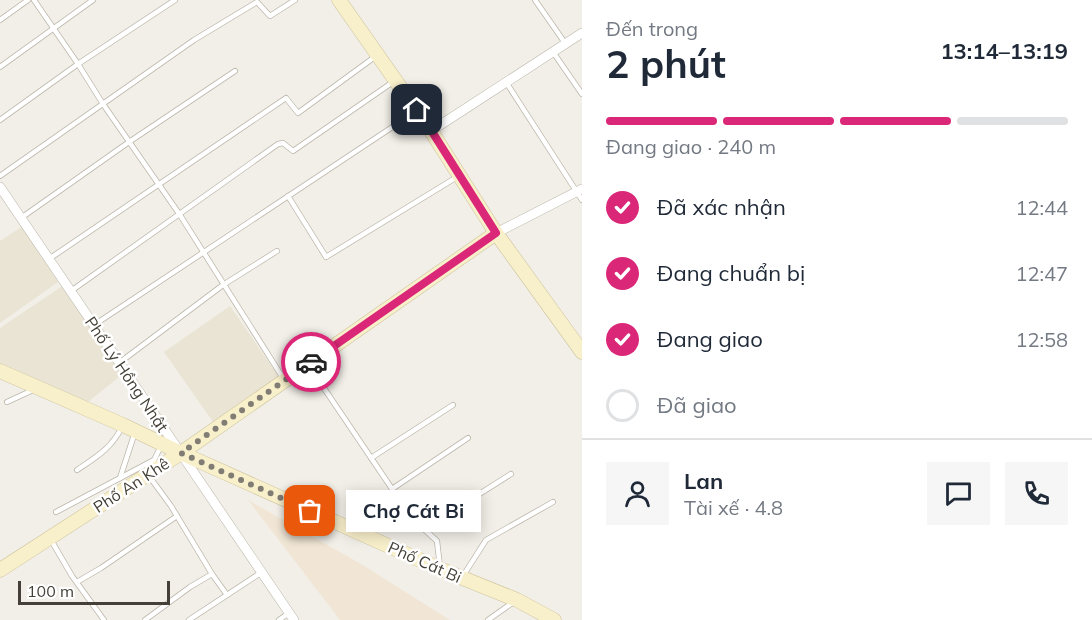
<!DOCTYPE html>
<html lang="vi">
<meta charset="utf-8">
<style>
body{margin:0;font-family:Mulish,sans-serif;background:#f6f6f7;color:#1f2937;height:100vh;display:flex;flex-direction:column;font-size:22px;white-space:nowrap}
*{box-sizing:border-box;margin:0}
p{font-size:20px;color:#747a83}
.icon{flex:none;width:33px;height:33px;fill:none;stroke:currentColor;stroke-width:2;stroke-linecap:round;stroke-linejoin:round}
.map{position:relative;flex:1;overflow:hidden}
.drawer{display:flex;flex-direction:column;background:#fff;width:510px}
.drawer>*{flex:none}
.scale{position:absolute;left:18px;bottom:15px;width:152px;box-sizing:border-box;padding-left:6px;border:3px solid #444037;border-top:0;font-size:16px;line-height:21px;white-space:nowrap;color:#444037;-webkit-text-stroke:4px #fff;paint-order:stroke}
.pin{position:absolute;display:grid;place-items:center;width:51px;height:51px;color:#fff;margin:-26px;border-radius:12px;box-shadow:0 3px 9px #0006}
.courier{position:absolute;display:grid;place-items:center;width:60px;height:60px;margin:-30px;border:4px solid #db2777;border-radius:50%;background:#fff;color:#222;box-shadow:0 2px 8px #0007}
.bubble{position:absolute;height:42px;border-radius:0px;background:#fff;box-shadow:0 3px 15px #0003;font-size:20px;font-weight:700;line-height:42px;text-align:center}
.head em{font-style:normal;font-weight:700}
.head div{display:flex;flex-direction:column-reverse}
.head{display:flex;align-items:center;justify-content:space-between;height:102px;padding:0 24px}
h1{font-size:39px;font-weight:700;line-height:45px}
.bar{display:grid;grid-template-columns:repeat(4,1fr);gap:9px 6px;align-content:center;height:72px;padding:0 24px}
.bar i{height:8px;border-radius:4px;background:#e0e1e3}
.bar .selected{background:#db2777}
.bar p{grid-column:span 4}
.line{display:flex;align-items:center;gap:15px;padding:0 24px;border-top:2px solid #e0e1e3}
.line div{flex:1}
.round{display:grid;place-items:center;flex:none;width:63px;height:63px;border-radius:0px;background:#f6f6f7}
ol{padding:0 24px;list-style:none}
li{display:flex;align-items:center;gap:18px;height:66px}
li p{margin-inline-start:auto}
li .icon{padding:6px;border-radius:50%;background:#db2777;color:#fff;stroke-width:4}
li:last-child{color:#747a83}
li i{width:33px;height:33px;border:3px solid #e0e1e3;border-radius:50%}
main{display:flex;flex:1;min-height:0}
.map>svg:first-child{display:block}
.commercial{fill:#f1e6d5}
.education{fill:#e9e4d3}
.lines{fill:none;stroke-linecap:round;stroke-linejoin:round}
.lane-casing{stroke:#bcb7ab;stroke-width:6}
.street-casing{stroke:#bcb7ab;stroke-width:10}
.secondary-casing{stroke:#ccc29c;stroke-width:15}
.lane{stroke:#fff;stroke-width:4.5}
.street{stroke:#fff;stroke-width:9}
.secondary{stroke:#f8efcb;stroke-width:14}
.done{stroke:#817d75;stroke-width:6;stroke-dasharray:0 10.8}
.route{stroke:#db2777;stroke-width:8}
.labels{text-anchor:middle;stroke-width:5;stroke-linejoin:round;paint-order:stroke}
.street-label{font-size:16px;fill:#444037;stroke:#fff}
</style>
<main>
<div class="map">
<svg width="582" height="620" viewBox="0 0 582 620">
<rect width="100%" height="100%" fill="#f2efe8"/>
<!-- commercial -->
<polygon class="commercial" points="248,500 361,564 450,620 340,620"/>
<!-- education -->
<g class="education">
<polygon points="23,226 58,282 0,323 0,241"/>
<polygon points="64,285 124,373 83,406 0,367 0,328"/>
<polygon points="230,306 284,384 218,429 164,352"/>
</g>
<g class="lines">
<!-- lane casing -->
<g class="lane-casing">
<g id="lane">
<polyline points="34,0 78,64 103,104 180,215 283,378"/>
<polyline points="535,0 565,43"/>
<polyline points="0,20 28,0"/>
<polyline points="553,52 582,94"/>
<polyline points="0,67 93,0"/>
<polyline points="506,82 582,200"/>
<polyline points="0,120 78,64 175,0"/>
<polyline points="0,176 194,40 257,2 270,16 295,0"/>
<polyline points="288,196 326,257 457,177"/>
<polyline points="21,218 129,142 235,71"/>
<polyline points="49,259 286,98 298,113 376,56"/>
<polyline points="71,291 278,144 283,143 293,151 393,82"/>
<polyline points="94,325 415,112"/>
<polyline points="119,363 223,285 277,251"/>
<polyline points="309,366 411,517 437,541 440,567"/>
<polyline points="7,402 33,390"/>
<polyline points="371,458 453,405"/>
<path d="M77 470C96 457 111 449 122 427"/>
<polyline points="149,476 171,506 212,574 227,595"/>
<polyline points="120,478 135,432"/>
<polyline points="392,489 468,438"/>
<polyline points="56,512 154,460 161,446"/>
<polyline points="424,529 511,474"/>
<polyline points="51,540 72,576 104,620"/>
<polyline points="463,576 486,540 553,502"/>
<polyline points="77,582 101,568 177,516"/>
<polyline points="145,620 190,587 212,574"/>
<polyline points="189,620 262,572"/>
<polyline points="279,620 289,613"/>
<polyline points="488,620 515,601"/>
</g>
</g>
<!-- street casing -->
<g class="street-casing">
<g id="street">
<polyline points="431,131 582,33"/>
<polyline points="0,187 294,620"/>
<polyline points="496,233 582,189"/>
</g>
</g>
<!-- secondary casing -->
<g class="secondary-casing">
<g id="secondary">
<polyline points="339,0 431,131 496,233 582,352"/>
<polyline points="0,371 123,425 181,453 440,569 517,600 554,620"/>
<polyline points="0,570 181,453 496,233"/>
</g>
</g>
<!-- lane -->
<use href="#lane" class="lane"/>
<!-- street -->
<use href="#street" class="street"/>
<!-- secondary -->
<use href="#secondary" class="secondary"/>
</g>
<g class="lines">
<!-- done -->
<polyline class="done" points="310,511 181,453 311,362"/>
<!-- route -->
<polyline class="route" points="311,362 496,233 431,130 417,110"/>
</g>
<g class="labels">
<!-- street labels -->
<g class="street-label">
<text transform="translate(127 374) rotate(56)" y="6">Phố Lý Hồng Nhật</text>
<text transform="translate(131 485) rotate(-33)" y="6">Phố An Khê</text>
<text transform="translate(425 562) rotate(24)" y="6">Phố Cát Bi</text>
</g>
</g>
</svg>
<div class="scale">100 m</div>
<div class="pin" style="left:310px;top:511px;background:#ea580c"><svg class="icon" aria-label="bag" viewBox="0 0 24 24"><path d="M5 8h14l-1 12H6zM9 8a3 3 0 0 1 6 0"/></svg></div>
<div class="pin" style="left:417px;top:110px;background:#1f2937"><svg class="icon" aria-label="home" viewBox="0 0 24 24"><path d="M3 11l9-7 9 7M6 9v11h12V9"/></svg></div>
<div class="courier" style="left:311px;top:362px"><svg class="icon" aria-label="car" viewBox="0 0 24 24"><path d="M5 17H2v-5l4-1 3-4h7l3 4 3 1v5h-3M9 17h6M6 11h13"/><circle cx="7" cy="17" r="2"/><circle cx="17" cy="17" r="2"/></svg></div>
<div class="bubble" style="left:346px;top:490px;width:135px">Chợ Cát Bi</div>
</div>
<section class="drawer">
<div class="head"><div><h1>2 phút</h1><p>Đến trong</p></div><em>13:14–13:19</em></div>
<div class="bar"><i class="selected"></i><i class="selected"></i><i class="selected"></i><i></i><p>Đang giao · 240 m</p></div>
<ol>
<li><svg class="icon" aria-label="check" viewBox="0 0 24 24"><path d="M5 12l5 5 9-10"/></svg>Đã xác nhận<p>12:44</p></li>
<li><svg class="icon" aria-label="check" viewBox="0 0 24 24"><path d="M5 12l5 5 9-10"/></svg>Đang chuẩn bị<p>12:47</p></li>
<li><svg class="icon" aria-label="check" viewBox="0 0 24 24"><path d="M5 12l5 5 9-10"/></svg>Đang giao<p>12:58</p></li>
<li><i></i>Đã giao</li>
</ol>
<div class="line" style="height:108px"><a class="round"><svg class="icon" aria-label="person" viewBox="0 0 24 24"><circle cx="12" cy="8" r="4"/><path d="M4 21q1-7 8-7t8 7"/></svg></a><div><b>Lan</b><p>Tài xế · 4.8</p></div><a class="round"><svg class="icon" aria-label="chat" viewBox="0 0 24 24"><path d="M4 5h16v11H9l-5 4z"/></svg></a><a class="round"><svg class="icon" aria-label="phone" viewBox="0 0 24 24"><path d="M5 4h4l2 5-3 2q2 4 5 5l2-3 5 2v4C11 20 4 13 5 4z"/></svg></a></div>
</section>
</main>
